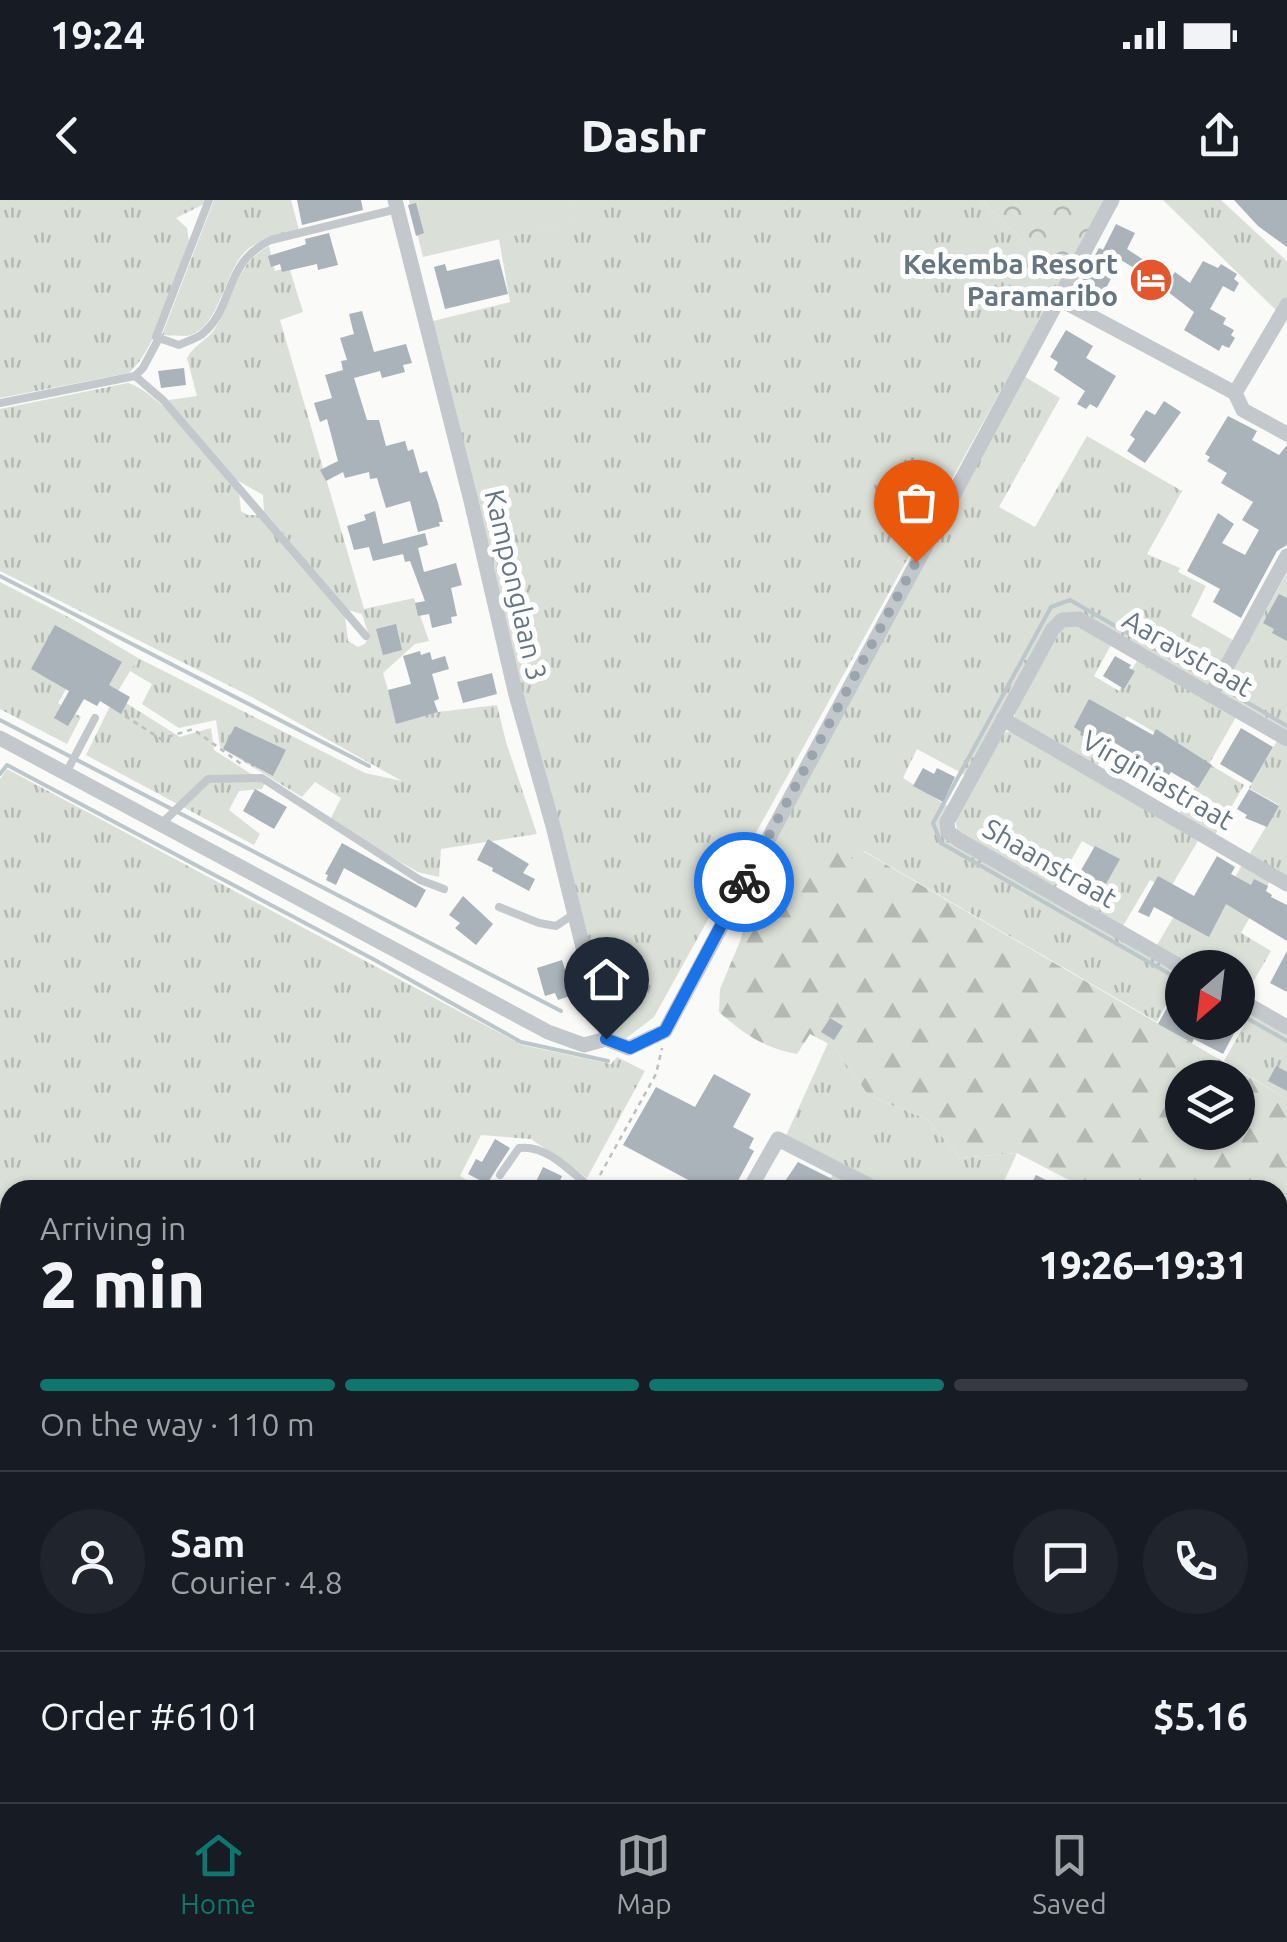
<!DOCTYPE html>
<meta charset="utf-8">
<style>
body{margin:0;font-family:Ubuntu,sans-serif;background:#20242c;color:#f1f3f6;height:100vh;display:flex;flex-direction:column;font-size:38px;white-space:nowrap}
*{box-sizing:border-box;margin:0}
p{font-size:32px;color:#9ea1a6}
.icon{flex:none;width:55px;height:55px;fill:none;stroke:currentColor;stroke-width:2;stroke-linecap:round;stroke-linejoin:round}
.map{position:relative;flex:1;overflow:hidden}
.drawer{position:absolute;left:0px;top:980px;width:1288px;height:622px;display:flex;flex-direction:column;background:#171b24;border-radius:30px 30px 0 0;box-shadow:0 2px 8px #0004}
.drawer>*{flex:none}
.needle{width:65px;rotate:208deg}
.tools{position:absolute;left:1165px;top:750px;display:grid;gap:20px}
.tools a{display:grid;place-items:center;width:90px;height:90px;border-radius:50%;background:#171b24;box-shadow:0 2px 8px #0004;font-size:50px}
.pin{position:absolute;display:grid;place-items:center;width:85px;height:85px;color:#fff;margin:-102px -42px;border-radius:50% 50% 50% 0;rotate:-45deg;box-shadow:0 0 10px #0007}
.pin .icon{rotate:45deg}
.courier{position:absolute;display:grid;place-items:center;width:100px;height:100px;margin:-50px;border:8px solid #1a73e8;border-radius:50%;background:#fff;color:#222;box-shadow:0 2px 12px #0007}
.headline em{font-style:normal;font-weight:800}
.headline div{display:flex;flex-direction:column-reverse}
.headline{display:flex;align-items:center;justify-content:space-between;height:170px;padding:0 40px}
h1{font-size:65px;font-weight:800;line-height:75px}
.bar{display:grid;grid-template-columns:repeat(4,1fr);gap:15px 10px;align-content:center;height:120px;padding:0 40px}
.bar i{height:12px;border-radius:8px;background:#363941}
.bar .active{background:#0f766e}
.bar p{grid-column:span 4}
.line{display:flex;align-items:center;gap:25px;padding:0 40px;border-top:2px solid #363941}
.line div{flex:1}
.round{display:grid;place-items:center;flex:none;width:105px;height:105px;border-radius:52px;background:#20242c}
.status{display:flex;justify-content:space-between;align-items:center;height:70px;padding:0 50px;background:#171b24;direction:ltr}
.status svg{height:28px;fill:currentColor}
header{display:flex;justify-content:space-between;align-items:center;height:130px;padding:0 40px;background:#171b24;font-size:45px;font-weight:800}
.tabs{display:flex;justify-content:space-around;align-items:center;height:140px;border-top:2px solid #363941;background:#171b24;font-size:28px;color:#9ea1a6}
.tabs a{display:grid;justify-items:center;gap:5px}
.tabs .active{color:#0f766e}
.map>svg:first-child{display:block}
.grass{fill:url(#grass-tufts)}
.forest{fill:url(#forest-firs);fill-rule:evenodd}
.park{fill:url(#park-crowns)}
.pitch{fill:#dadfd7}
.water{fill:url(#water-ripples)}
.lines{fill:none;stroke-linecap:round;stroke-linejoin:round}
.stream{stroke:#bbc7cb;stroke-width:4}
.building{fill:#aab3b9}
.path{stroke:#bbbfc2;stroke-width:2.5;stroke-dasharray:5 5;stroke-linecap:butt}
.service{stroke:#c3c8cc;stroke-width:8}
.minor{stroke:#c3c8cc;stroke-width:15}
.tertiary{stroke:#c3c8cc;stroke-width:20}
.done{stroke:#99a4ac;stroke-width:10;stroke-dasharray:0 18}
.route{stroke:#1a73e8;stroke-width:12}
.labels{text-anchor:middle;stroke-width:10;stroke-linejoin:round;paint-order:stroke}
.poi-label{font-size:28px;font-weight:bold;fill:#657683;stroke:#fff;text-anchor:end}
.street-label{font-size:28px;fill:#657683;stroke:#fff}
</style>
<div class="status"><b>19:24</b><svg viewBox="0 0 49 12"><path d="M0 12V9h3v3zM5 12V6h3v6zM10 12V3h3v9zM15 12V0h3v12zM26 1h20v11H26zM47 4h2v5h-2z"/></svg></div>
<header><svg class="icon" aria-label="back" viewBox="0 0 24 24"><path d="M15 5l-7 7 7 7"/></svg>Dashr<svg class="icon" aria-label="share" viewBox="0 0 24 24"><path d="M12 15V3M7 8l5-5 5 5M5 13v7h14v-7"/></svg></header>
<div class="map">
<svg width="1287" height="1602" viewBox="0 0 1287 1602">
<defs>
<pattern id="grass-tufts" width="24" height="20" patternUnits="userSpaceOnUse" patternTransform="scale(2.5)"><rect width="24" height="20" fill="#dadfd7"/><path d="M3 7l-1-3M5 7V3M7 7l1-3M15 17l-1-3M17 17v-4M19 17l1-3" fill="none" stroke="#b4b9b4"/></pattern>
<pattern id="forest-firs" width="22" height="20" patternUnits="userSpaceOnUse" patternTransform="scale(2.5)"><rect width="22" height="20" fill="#dadfd7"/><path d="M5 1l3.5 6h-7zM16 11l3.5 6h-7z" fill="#b4b9b4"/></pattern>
<pattern id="park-crowns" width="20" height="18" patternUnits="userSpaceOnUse" patternTransform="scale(2.5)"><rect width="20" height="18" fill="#dadfd7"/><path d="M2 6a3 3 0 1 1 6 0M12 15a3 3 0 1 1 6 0" fill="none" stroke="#b4b9b4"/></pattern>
<pattern id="water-ripples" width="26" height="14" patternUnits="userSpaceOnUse" patternTransform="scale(2.5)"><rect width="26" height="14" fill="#bbc7cb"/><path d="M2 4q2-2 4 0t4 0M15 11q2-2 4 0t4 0" fill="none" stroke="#9ca6aa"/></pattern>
</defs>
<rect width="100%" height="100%" fill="#fafaf8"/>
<!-- grass -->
<g class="grass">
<path d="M0 0H205L204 4 176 18 187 28 189 42C174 80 158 147 129 173L0 198Z"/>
<path d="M214 0H291L299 30C281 34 264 37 248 49 224 68 220 132 186 136 179 136 170 135 162 135Z"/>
<polygon points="573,0 981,0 1062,80 654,817 625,839 599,834 587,754 429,122 510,102 499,39 577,21"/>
<polygon points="1163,0 1221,0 1287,61 1287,99 1279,113"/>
<path d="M269 46 275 71 289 67 303 112 280 120 364 409 414 398 429 441 415 444 383 473 396 517 497 505 506 542 537 634 441 649 439 677 418 672 329 622 341 598 315 582 302 597 220 547 216 520 179 528 142 504 152 484 130 471 138 458 365 573 402 581 250 496 0 371V209L128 183C160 191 215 266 239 293L241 311 247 315H258L345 416 348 441 358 447 365 444 369 436 362 414 348 410 264 311 263 295 235 279 170 204 169 200 197 196 187 158C194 145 206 141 214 130 234 100 234 65 269 46Z"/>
<polygon points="1022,175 1060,198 999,307 1035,327 1087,236 1182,291 1147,354 1180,368 1178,372 1206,386 1191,416 1245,447 1287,373 1287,532 1066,412 1052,419 967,576 917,549 903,578 949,607 942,627 1182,775 1157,822 864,651 850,660 755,663"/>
<polygon points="0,382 74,420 52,458 76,472 58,503 81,517 67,544 0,509"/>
<polygon points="1077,425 1111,445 1094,476 1119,491 1137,461 1236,517 1209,564 1244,585 1215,635 1179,614 1208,564 1127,516 1096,567 1015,518 1015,511 1063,427"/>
<polygon points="115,496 180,537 211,528 214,550 265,583 262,589 239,591 229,610 260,634 254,645 86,555"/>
<polygon points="1015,531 1199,639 1169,690 1150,680 1123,726 1090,706 1116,660 1082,641 1056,687 958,634 955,618 999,538 1006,532"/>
<polygon points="1277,541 1287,547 1287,678 1249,655 1279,605 1249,588"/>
<polygon points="7,569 522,845 611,864 617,857 645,871 587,978 531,939 481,935 460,976 483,990 10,990 10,1266 0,1256 0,579"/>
<polygon points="1242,665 1270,681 1241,733 1271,751 1245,796 1238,791 1238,768 1196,767 1157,745 1184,699 1213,715"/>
<polygon points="1251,813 1287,834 1287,899 1224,861"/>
<polygon points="828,843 833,846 869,896 927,919 960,958 1017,953 1000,990 825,990 833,974 781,947"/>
<polygon points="1278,1097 1287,1103 1287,1177 1278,1194"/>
<polygon points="1278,1375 1287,1380 1287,1495 1278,1489"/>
<polygon points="1278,1574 1287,1579 1287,1589 1280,1602 1210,1602 1215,1593 1278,1592"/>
<polygon points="590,1593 590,1592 633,1593 628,1602 585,1602"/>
<polygon points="803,1593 922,1593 939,1602 820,1602"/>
</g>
<!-- forest -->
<path class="forest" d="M833 646 850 660 863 651 1287 899V1103L1278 1097V990H1088L1017 953 960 958 927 919 869 896 833 846 810 834 797 854C764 848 744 834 719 812L720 789 741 739 755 663 793 649ZM1182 878H1238V932H1182Z"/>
<!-- park -->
<polygon class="park" points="981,0 1107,0 1062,80"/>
<!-- pitch -->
<g class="pitch">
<polygon points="409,0 573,0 578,21 423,57"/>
<polygon points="74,420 138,458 115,496 51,458"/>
</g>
<!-- water -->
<g class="water">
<polygon points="0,1306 10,1316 10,1383 0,1373"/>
<polygon points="232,1593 300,1593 316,1602 242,1602"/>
</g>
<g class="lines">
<!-- stream -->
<g class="stream">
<polyline points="0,376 369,566"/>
<polyline points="1226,490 1287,526"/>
<polyline points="0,520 561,811"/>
<polyline points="0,574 7,565 373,759 521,842 608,861"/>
<polyline points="1182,781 941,643 933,623 1051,407 1070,400 1204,477"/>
<polyline points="1238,813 1287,841"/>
<polyline points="1278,1489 1287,1495"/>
</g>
</g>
<!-- building -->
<g class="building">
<polygon points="297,0 361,0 363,10 302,25"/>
<polygon points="1234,0 1287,0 1287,47 1258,26"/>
<polygon points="416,3 424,33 416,36 408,5"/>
<polygon points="1116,24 1135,33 1127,49 1150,64 1160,87 1150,93 1142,73 1121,60 1098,103 1076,90 1099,48 1103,50"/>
<polygon points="329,33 338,65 318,70 317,64 282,72 280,64 271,67 268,56 301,46 306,44 305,39"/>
<polygon points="499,59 508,94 445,109 434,67 445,64 447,71"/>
<polygon points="1203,61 1218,68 1221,64 1237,74 1234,79 1239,83 1234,92 1223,86 1210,109 1226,118 1223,124 1234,130 1231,135 1235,138 1229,148 1222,145 1219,151 1184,130 1194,112 1163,88 1175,72 1190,83"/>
<polygon points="362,111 374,152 406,144 412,163 403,165 405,172 382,178 380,171 354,178 367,220 379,220 386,246 405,241 408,251 413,249 420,273 427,271 438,303 443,322 439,322 440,326 418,332 410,301 386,308 377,278 370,279 369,272 345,278 343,272 326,281 320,270 338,261 327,219 320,222 314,203 332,198 325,175 343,170 341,161 347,160 340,138 354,134 349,114"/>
<polygon points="1066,130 1093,146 1086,158 1116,176 1097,208 1090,204 1086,209 1077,204 1085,191 1054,170 1058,162 1050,157"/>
<polygon points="184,168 186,185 161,188 158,171"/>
<polygon points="1164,201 1181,212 1145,263 1127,251 1135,239 1130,235 1146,210 1155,215"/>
<polygon points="1228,216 1257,231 1252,240 1279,255 1287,245 1287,345 1277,351 1241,418 1213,402 1220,389 1187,371 1218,313 1234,324 1222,343 1245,355 1259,330 1242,320 1253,302 1221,283 1227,273 1207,261 1210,257 1205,254"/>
<polygon points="375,311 383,344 425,333 428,345 418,348 424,372 456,363 462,385 451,388 457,416 451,417 452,423 432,428 429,414 418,416 415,403 425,401 410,361 405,362 403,354 373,361 369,347 354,350 347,326 366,320 364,315"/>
<polygon points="1279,394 1287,398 1287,441 1272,433 1274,429 1263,423"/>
<polygon points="396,424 402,450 383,455 376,429"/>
<polygon points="55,425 122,462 109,485 130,497 121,514 100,501 97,506 84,499 68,526 54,518 69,491 31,469"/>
<polygon points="420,451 421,455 430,452 432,460 445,456 449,469 432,474 439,499 434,501 438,512 396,524 388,490 411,484 403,456"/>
<polygon points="1115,456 1131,465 1129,468 1135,471 1124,489 1103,476"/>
<polygon points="492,473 497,494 463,503 457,482"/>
<polygon points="1089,499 1153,535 1156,529 1212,565 1198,588 1171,572 1165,581 1154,575 1156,571 1147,566 1149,563 1103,536 1100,542 1080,535 1081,532 1074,527"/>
<polygon points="235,526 286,550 273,576 223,549"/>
<polygon points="1241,528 1273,547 1252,583 1220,564"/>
<polygon points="923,568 934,574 937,568 955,577 943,602 913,586"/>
<polygon points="255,589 287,607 274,629 243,611"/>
<polygon points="1249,589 1279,606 1267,627 1245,618 1247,615 1237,609"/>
<polygon points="488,639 529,664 523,673 535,679 529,691 492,671 493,668 477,660"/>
<polygon points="342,643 426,690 416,708 344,668 336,685 326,680 328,675 325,674"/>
<polygon points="1095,646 1120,659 1102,691 1077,677"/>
<polygon points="1217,656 1235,667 1231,674 1251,685 1254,679 1268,686 1266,691 1272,695 1271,697 1287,705 1287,741 1226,704 1209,737 1154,707 1149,717 1138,712 1158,676 1194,696"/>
<polygon points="463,696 493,724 476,745 455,728 460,723 449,715"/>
<polygon points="1287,751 1287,792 1270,783"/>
<polygon points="562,760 573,795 558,800 555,793 545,796 537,768"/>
<polygon points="1182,780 1182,822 1232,822 1238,826 1223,854 1194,839 1192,843 1158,824"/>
<polygon points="830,818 843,826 834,840 821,832"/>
<polygon points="1276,866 1287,872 1287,891 1268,881"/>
<polygon points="714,874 751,894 733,927 754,938 749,948 754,951 733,990 707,990 623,945 656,887 695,907"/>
<polygon points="495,939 510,948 487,984 468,974 476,959 482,962"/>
<polygon points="798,962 832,979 826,990 779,990"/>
<polygon points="543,967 562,976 556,990 532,990"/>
<polygon points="1036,975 1066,990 1028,990"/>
</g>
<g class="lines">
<!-- path -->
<g class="path">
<polyline points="125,516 161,539 193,529 244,566"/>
<polyline points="600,975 656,874 662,848"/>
</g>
<!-- service -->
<g class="service">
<path d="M209 0 156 137 179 145C185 142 195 139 201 135 235 109 222 63 271 40L397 9"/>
<polyline points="135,176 163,200 366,436"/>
<polyline points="0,203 135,176 143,168 159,138"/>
<polyline points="66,573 95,518"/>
<polyline points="161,624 208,579 262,578 420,680 444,689"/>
<polyline points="499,707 539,723 556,726 574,714"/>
<path d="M500 975 519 948C547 944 572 973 592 989"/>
</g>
<!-- minor -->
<g class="minor">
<polyline points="395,0 471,301 516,495 553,626 591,780"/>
<polyline points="1059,99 1235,193"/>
<polyline points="1235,193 1287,105"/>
<polyline points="1235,193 1243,210 1287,234"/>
<polyline points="1211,495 1287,356"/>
<polyline points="1003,519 1287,684"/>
<polyline points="0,538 548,832 584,845 606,839 629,848 665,831 1112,0"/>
<polyline points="1183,768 959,640 948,632 947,622 1053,429 1062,420 1079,419 1287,539"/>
<polyline points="1238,799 1287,827"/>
<polyline points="592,989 593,990"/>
<polyline points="749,990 778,939 878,990"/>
<polyline points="1278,1204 1287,1209"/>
<polyline points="1278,1370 1287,1375"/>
<polyline points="0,1479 10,1466"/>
<polyline points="1278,1513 1287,1518"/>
<polyline points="660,1592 677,1602"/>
<polyline points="1121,1592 1138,1602"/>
</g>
<!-- tertiary -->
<g class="tertiary">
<polyline points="0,1267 10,1277"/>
<polyline points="0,1408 10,1417"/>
<polyline points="191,1592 202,1602"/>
<polyline points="351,1592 368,1602"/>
</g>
</g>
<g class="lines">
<!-- done -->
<polyline class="done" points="744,682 916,362"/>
<!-- route -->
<polyline class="route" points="606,839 630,848 665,831 744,682"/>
</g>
<!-- icons -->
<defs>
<g id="hotel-disc" transform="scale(2.25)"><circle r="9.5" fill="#e4572e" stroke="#fff"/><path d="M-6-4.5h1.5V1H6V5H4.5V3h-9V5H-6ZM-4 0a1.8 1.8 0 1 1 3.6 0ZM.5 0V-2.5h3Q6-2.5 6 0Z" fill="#fff"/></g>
</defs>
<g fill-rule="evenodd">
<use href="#hotel-disc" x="1151" y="80"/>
</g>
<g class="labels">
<!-- poi labels -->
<g class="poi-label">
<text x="1118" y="74">Kekemba Resort<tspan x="1118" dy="32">Paramaribo</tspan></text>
</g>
<!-- street labels -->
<g class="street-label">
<text transform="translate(516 385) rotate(77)" y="10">Kamponglaan 3</text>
<text transform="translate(1188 453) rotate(30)" y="10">Aaravstraat</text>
<text transform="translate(1158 580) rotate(30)" y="10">Virginiastraat</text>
<text transform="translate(1050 663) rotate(30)" y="10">Shaanstraat</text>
</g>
</g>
</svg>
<div class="tools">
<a><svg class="needle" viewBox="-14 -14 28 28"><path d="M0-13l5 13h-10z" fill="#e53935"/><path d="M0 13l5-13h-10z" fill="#9ea1a6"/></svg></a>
<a><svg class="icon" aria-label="layers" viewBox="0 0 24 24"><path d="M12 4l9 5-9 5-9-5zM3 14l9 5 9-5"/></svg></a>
</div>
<div class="pin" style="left:916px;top:362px;background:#ea580c"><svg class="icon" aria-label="bag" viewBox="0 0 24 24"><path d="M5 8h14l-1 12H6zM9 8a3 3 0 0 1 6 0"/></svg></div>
<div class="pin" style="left:606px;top:839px;background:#1f2937"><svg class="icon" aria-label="home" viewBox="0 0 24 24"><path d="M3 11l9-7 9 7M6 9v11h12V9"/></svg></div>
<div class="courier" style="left:744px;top:682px"><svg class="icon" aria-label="bike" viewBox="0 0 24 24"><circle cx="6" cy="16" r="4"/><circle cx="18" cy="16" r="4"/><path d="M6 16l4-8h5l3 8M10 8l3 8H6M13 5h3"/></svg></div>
<section class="drawer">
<div class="headline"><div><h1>2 min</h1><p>Arriving in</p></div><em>19:26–19:31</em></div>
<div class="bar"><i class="active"></i><i class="active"></i><i class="active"></i><i></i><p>On the way · 110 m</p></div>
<div class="line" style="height:180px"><a class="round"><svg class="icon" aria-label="person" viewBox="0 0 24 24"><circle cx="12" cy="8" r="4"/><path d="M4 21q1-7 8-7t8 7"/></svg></a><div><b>Sam</b><p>Courier · 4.8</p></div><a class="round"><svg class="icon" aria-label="chat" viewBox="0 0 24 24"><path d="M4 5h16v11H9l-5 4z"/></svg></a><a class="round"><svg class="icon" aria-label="phone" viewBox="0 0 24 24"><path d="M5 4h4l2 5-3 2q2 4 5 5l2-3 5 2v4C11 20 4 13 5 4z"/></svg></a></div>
<div class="line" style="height:130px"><div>Order #6101</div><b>$5.16</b></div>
</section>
</div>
<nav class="tabs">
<a class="active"><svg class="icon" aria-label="home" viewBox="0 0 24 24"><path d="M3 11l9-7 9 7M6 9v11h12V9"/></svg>Home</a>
<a><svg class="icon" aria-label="map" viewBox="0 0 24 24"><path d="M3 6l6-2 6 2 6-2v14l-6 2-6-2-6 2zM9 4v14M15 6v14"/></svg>Map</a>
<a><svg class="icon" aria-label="saved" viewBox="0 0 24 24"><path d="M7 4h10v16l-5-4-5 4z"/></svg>Saved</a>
</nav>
